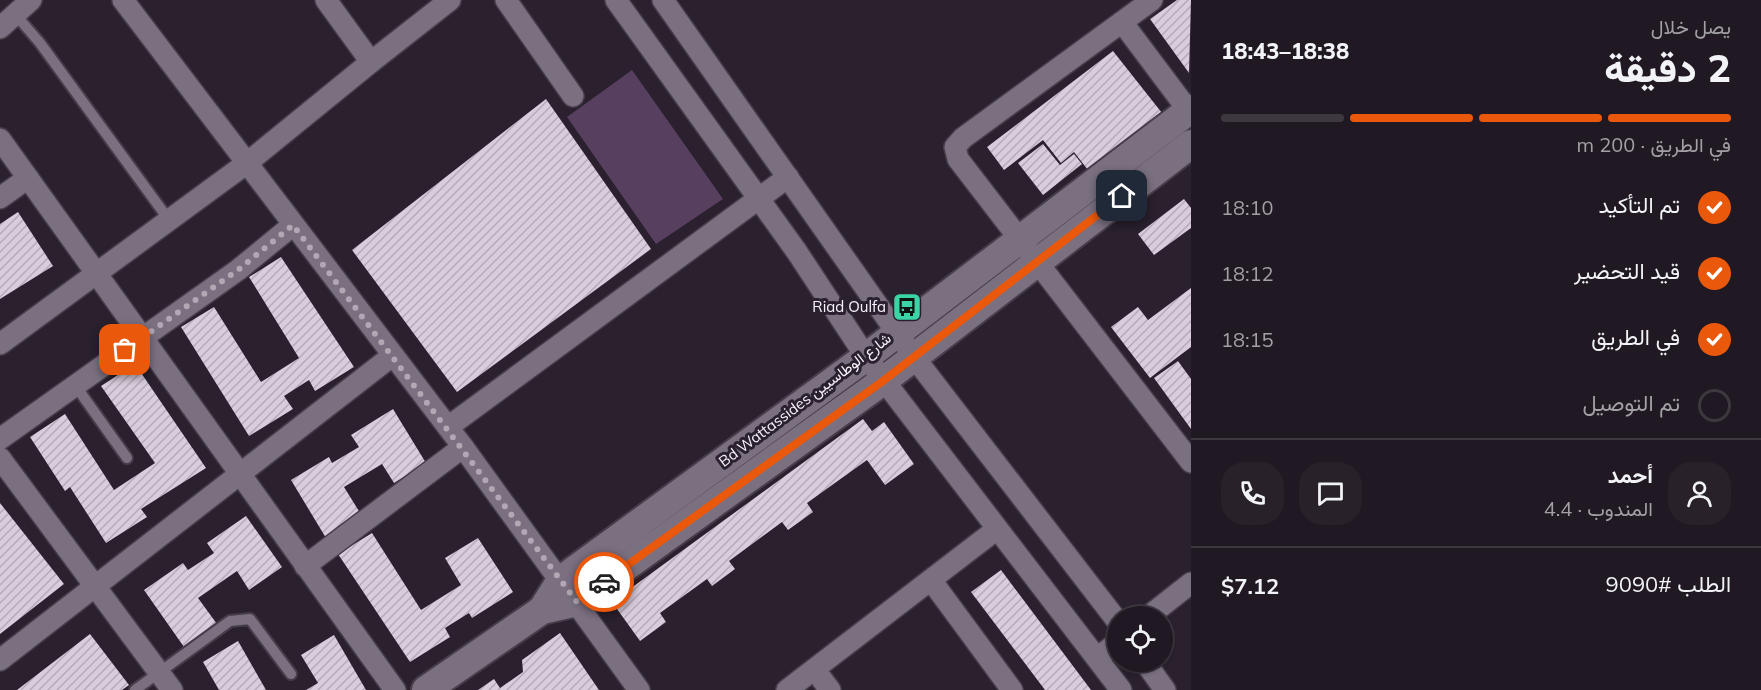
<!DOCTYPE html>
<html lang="ar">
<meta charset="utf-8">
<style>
body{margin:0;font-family:Mulish,Vazirmatn,sans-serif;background:#28212a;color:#f1f3f6;direction:rtl;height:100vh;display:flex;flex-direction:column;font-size:22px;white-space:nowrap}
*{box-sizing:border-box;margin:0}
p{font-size:20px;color:#a2a0a5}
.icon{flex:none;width:33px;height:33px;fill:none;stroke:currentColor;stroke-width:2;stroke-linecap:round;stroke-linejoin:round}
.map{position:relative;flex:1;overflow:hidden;direction:ltr}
.side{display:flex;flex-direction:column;background:#201822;width:570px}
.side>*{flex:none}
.tools{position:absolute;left:1107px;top:606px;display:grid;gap:12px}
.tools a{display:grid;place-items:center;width:66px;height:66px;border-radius:50%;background:#201822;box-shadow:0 2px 4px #0004,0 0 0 2px #3d3740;font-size:30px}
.pin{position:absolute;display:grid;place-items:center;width:51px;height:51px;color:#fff;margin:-26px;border-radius:12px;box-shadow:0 3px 9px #0006}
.courier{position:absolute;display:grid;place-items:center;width:60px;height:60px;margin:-30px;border:4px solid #ea580c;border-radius:50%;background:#fff;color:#222;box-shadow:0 2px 8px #0007}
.overview em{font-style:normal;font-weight:800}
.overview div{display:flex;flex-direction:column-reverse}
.overview{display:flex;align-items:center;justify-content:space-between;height:102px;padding:0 30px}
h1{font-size:39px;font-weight:800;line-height:45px}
.bar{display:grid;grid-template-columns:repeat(4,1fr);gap:9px 6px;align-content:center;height:72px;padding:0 30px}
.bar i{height:8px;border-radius:4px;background:#3d3740}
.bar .selected{background:#ea580c}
.bar p{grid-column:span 4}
.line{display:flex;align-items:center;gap:15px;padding:0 30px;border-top:2px solid #3d3740}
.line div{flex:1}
.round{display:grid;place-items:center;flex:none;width:63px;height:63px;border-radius:24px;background:#28212a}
ol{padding:0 30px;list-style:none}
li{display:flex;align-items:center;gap:18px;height:66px}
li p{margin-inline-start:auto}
li .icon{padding:6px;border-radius:50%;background:#ea580c;color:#fff;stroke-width:4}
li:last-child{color:#a2a0a5}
li i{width:33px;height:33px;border:3px solid #3d3740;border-radius:50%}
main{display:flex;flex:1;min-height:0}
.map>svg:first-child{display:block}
.pitch{fill:#573f5f}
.building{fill:url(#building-hatch)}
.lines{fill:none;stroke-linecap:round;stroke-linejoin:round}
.lane-casing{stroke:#463d48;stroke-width:14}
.street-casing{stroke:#463d48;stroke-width:24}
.secondary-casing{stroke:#463d48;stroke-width:32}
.lane{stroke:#7b7080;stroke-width:10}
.street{stroke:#7b7080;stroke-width:21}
.secondary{stroke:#7b7080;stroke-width:28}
.done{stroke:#b1a8b3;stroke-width:6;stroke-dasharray:0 10.8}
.route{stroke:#ea580c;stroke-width:8}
.labels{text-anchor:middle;stroke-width:6;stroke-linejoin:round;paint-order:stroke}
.poi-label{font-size:15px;fill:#f9f2fb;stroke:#2a202e;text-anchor:end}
.street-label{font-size:15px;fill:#f9f2fb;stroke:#2a202e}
</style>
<main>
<section class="side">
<div class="overview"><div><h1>2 دقيقة</h1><p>يصل خلال</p></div><em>18:38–18:43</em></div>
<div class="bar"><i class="selected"></i><i class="selected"></i><i class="selected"></i><i></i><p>في الطريق · 200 m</p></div>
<ol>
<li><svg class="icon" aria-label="check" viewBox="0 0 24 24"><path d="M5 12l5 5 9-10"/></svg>تم التأكيد<p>18:10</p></li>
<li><svg class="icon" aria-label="check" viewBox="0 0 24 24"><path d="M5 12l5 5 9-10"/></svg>قيد التحضير<p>18:12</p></li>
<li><svg class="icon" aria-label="check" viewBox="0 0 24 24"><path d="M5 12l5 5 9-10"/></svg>في الطريق<p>18:15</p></li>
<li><i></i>تم التوصيل</li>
</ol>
<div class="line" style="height:108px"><a class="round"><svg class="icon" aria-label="person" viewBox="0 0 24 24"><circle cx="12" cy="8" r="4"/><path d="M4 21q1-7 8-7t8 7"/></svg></a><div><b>أحمد</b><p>المندوب · 4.4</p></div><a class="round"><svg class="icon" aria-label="chat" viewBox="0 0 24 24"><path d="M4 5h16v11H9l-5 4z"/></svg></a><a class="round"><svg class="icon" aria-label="phone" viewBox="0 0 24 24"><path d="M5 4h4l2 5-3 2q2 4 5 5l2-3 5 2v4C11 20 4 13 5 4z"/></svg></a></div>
<div class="line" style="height:78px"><div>الطلب #9090</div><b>$7.12</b></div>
</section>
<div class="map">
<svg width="1191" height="690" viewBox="0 0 1191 690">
<defs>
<pattern id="building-hatch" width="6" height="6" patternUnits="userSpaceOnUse" patternTransform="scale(1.5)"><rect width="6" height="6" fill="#d9ccdd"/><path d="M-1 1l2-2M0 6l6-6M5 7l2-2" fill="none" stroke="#b6abb8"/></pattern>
</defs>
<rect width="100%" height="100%" fill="#2a202e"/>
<!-- pitch -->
<polygon class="pitch" points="632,70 723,199 656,244 567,117"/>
<!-- building -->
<g class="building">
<polygon points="1177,0 1191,0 1189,73 1150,19"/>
<polygon points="1113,51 1162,113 1088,170 1074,152 1061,163 1043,140 1004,170 987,147"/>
<polygon points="546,99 651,249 457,392 352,250"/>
<polygon points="1043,144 1060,165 1074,154 1082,164 1043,195 1018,163"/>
<polygon points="1184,199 1191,208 1191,228 1154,255 1138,234"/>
<polygon points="18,212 53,266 0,299 0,224"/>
<polygon points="281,257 354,367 315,391 309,380 284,396 293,409 249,436 181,327 214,307 261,382 299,358 249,277"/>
<polygon points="1191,288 1191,347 1150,378 1111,327 1138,307 1148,320"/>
<polygon points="1178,361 1191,379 1191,429 1154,378"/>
<polygon points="135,364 206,468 141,509 147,517 106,543 70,487 65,491 30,437 65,414 114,490 155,463 101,386"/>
<polygon points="393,409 426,463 394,483 382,464 344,487 362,516 326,538 291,480 329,457 332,463 359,447 351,435"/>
<polygon points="863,419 872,431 884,422 914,464 885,485 867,460 807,503 813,512 788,530 782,522 729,561 735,569 712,586 707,579 660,613 666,622 640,641 612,602"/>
<polygon points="0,503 64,584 0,634"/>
<polygon points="246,516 282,567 249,590 237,571 198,598 217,624 184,647 144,590 183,563 188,570 214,553 207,543"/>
<polygon points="372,533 421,610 461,585 445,558 478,538 513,592 472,618 469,613 445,628 450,637 410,662 338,554"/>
<polygon points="1001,570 1091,690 1045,690 971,592"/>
<polygon points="560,633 599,690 478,690 494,679 500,688 523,672 522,660"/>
<polygon points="90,634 129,685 122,690 17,690"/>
<polygon points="334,635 366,690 306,690 318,683 301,655"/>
<polygon points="238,641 266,690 219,690 203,662"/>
</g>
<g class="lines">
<!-- lane casing -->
<g class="lane-casing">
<g id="lane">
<polyline points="15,14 40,43 169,220"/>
<polyline points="75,385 127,458"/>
<polyline points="135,690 230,621 250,619 291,674"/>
</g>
</g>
<!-- street casing -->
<g class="street-casing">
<g id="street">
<polyline points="123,0 247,163 371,62 326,0"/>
<polyline points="506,0 573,96"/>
<polyline points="616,0 797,252 866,357 1121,690"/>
<polyline points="663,0 914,357 1118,622"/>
<polyline points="1152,0 963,138 955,147 958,159 1191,462"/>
<polyline points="1122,22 1191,114"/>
<polyline points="0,28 31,0"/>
<polyline points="371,62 450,0"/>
<polyline points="0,139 395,690"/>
<polyline points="0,198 28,178"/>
<polyline points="0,344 247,163 463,447 639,690"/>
<polyline points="448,427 788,177"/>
<polyline points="0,439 238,270 293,225"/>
<polyline points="0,458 172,690"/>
<polyline points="305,566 463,447"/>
<polyline points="931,580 1012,690"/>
<polyline points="1149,616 1191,583"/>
<polyline points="1097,658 1118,642"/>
<polyline points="0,660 392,356"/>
<polyline points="1145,662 1165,690"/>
<polyline points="815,670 830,690"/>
<polyline points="787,690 997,529"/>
</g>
</g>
<!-- secondary casing -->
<g class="secondary-casing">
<g id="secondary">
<polyline points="542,610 561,580 866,357 1191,109"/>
<polyline points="426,690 542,610 577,602 883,381 1191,144"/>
</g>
</g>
<!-- lane -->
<use href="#lane" class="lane"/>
<!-- street -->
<use href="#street" class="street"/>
<!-- secondary -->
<use href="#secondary" class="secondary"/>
</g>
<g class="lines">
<!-- done -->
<polyline class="done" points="125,350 238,270 293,225 577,602 604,582"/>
<!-- route -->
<polyline class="route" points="604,582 883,381 1122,196"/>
</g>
<!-- icons -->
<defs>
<g id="bus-square" transform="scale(1.5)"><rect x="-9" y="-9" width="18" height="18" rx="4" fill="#3ad4a5" stroke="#2a202e"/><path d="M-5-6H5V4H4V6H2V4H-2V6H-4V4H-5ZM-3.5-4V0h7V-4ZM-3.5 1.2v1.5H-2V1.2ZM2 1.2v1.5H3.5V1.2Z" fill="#111"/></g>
</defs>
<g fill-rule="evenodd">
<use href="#bus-square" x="907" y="307"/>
</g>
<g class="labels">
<!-- poi labels -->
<g class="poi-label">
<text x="886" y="312">Riad Oulfa</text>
</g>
<!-- street labels -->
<g class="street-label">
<text transform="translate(805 400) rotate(-37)" y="5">Bd Wattassides شارع الوطاسيين</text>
</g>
</g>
</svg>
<div class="tools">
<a><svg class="icon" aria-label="locate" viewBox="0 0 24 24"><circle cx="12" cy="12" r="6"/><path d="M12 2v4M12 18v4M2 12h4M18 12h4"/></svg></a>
</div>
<div class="pin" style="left:125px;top:350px;background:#ea580c"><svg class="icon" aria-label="bag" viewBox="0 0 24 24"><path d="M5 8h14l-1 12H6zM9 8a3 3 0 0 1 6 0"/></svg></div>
<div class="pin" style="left:1122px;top:196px;background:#1f2937"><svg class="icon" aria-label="home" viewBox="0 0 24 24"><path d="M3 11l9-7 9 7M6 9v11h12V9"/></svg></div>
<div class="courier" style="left:604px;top:582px"><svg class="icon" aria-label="car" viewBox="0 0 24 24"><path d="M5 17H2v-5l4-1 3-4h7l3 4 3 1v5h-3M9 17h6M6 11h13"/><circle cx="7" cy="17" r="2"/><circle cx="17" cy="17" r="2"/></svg></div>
</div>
</main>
